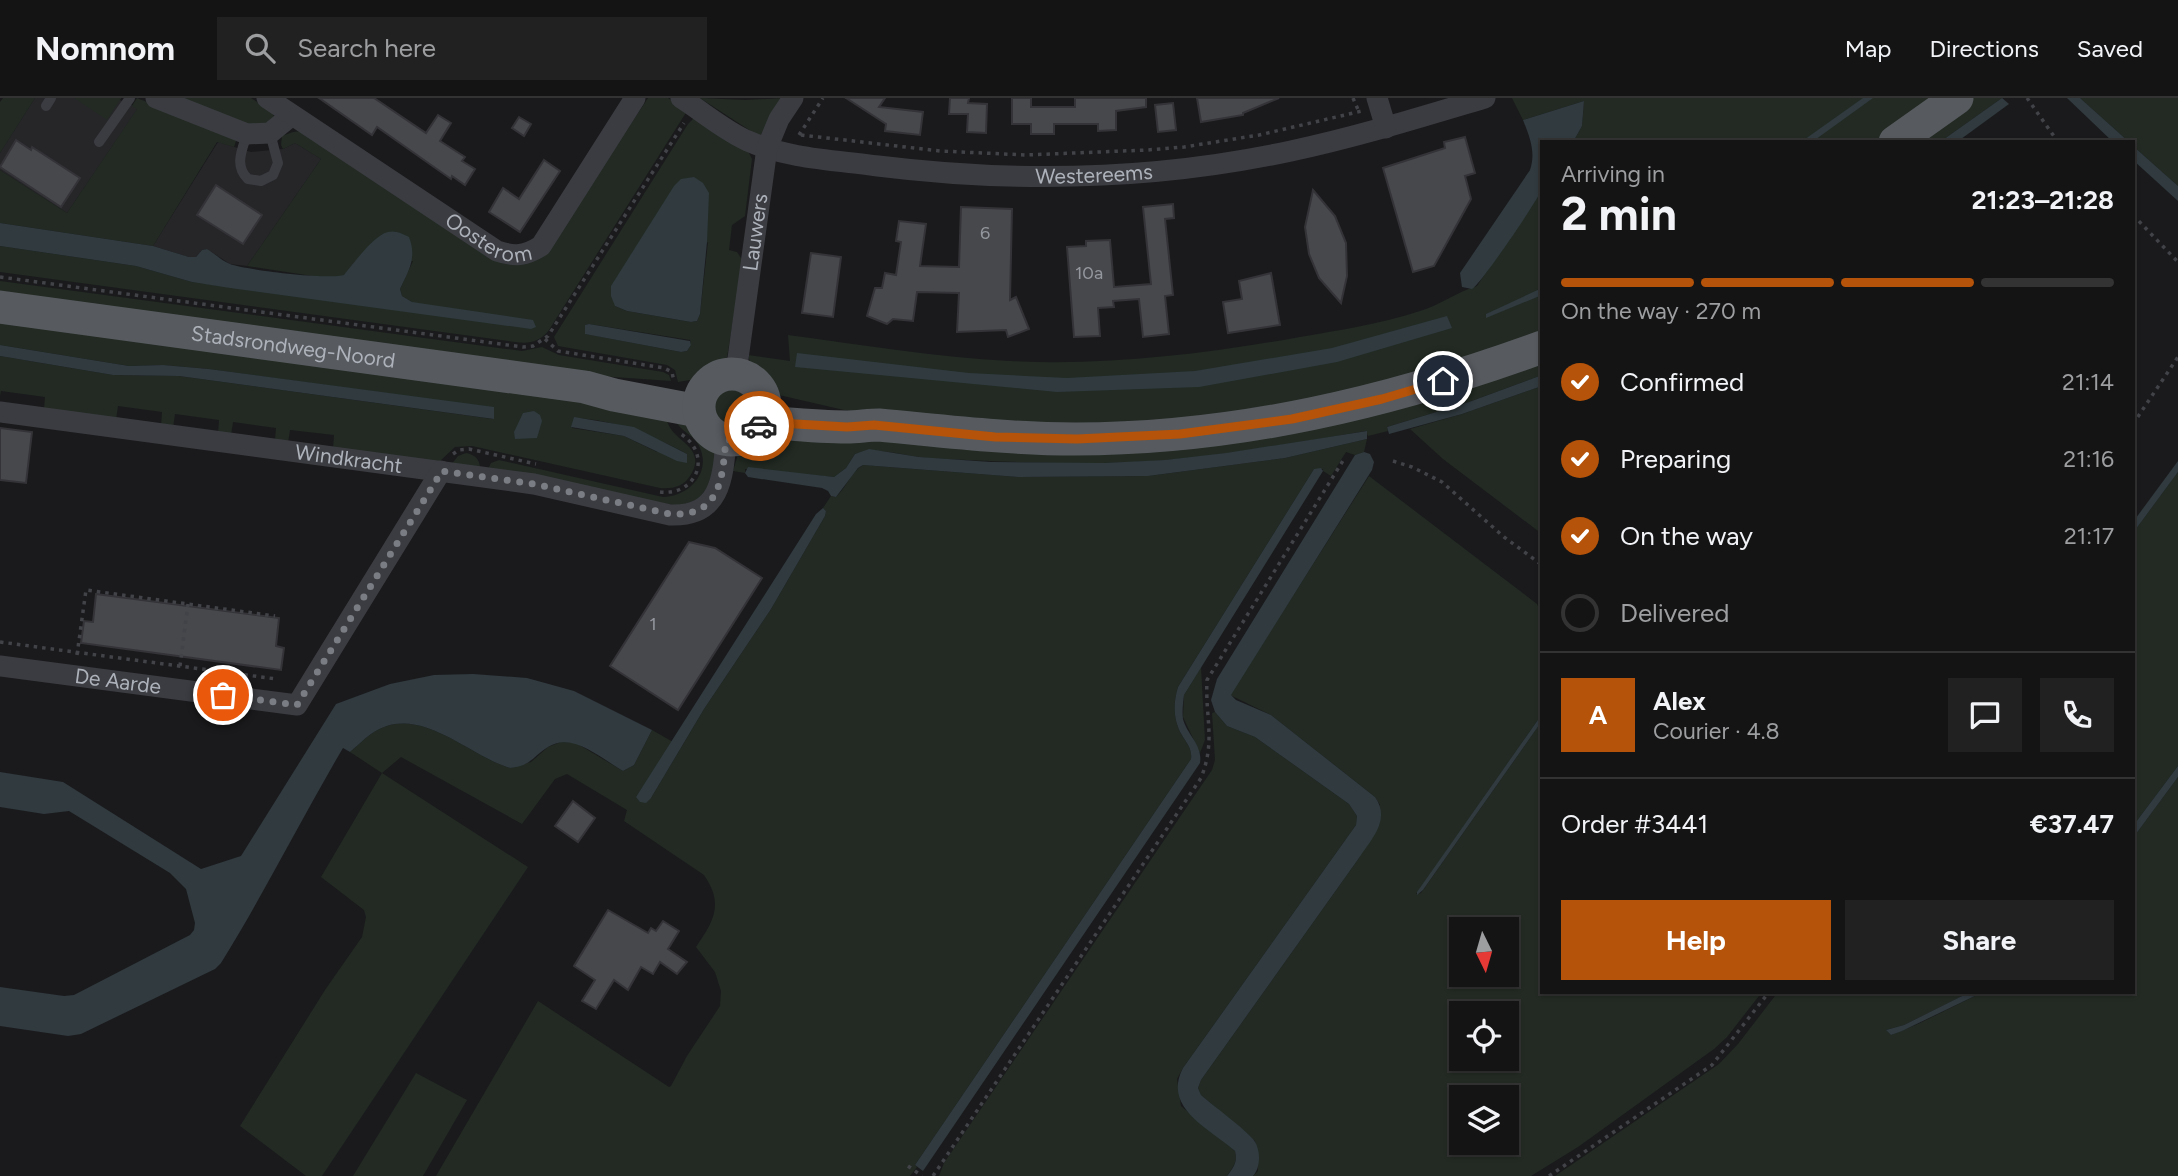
<!DOCTYPE html>
<meta charset="utf-8">
<style>
body{margin:0;font-family:Figtree,sans-serif;background:#212122;color:#f1f3f6;height:100vh;display:flex;flex-direction:column;font-size:26px;white-space:nowrap}
*{box-sizing:border-box;margin:0}
p{font-size:23px;color:#9d9ea0}
.icon{flex:none;width:38px;height:38px;fill:none;stroke:currentColor;stroke-width:2;stroke-linecap:round;stroke-linejoin:round}
.map{position:relative;flex:1;overflow:hidden}
.details{position:absolute;left:1540px;top:42px;width:595px;height:854px;display:flex;flex-direction:column;background:#141415;border-radius:0px;box-shadow:0 2px 5px #0004,0 0 0 2px #333334}
.details>*{flex:none}
.needle{width:46px;rotate:175deg}
.fabs{position:absolute;left:1449px;top:819px;display:grid;gap:14px}
.fabs a{display:grid;place-items:center;width:70px;height:70px;border-radius:0px;background:#141415;box-shadow:0 2px 5px #0004,0 0 0 2px #333334;font-size:35px}
.pin{position:absolute;display:grid;place-items:center;width:60px;height:60px;color:#fff;margin:-30px;border:4px solid #fff;border-radius:50%;box-shadow:0 2px 7px #0007}
.courier{position:absolute;display:grid;place-items:center;width:70px;height:70px;margin:-35px;border:5px solid #b45309;border-radius:50%;background:#fff;color:#222;box-shadow:0 2px 9px #0007}
.head em{font-style:normal;font-weight:700}
.head div{display:flex;flex-direction:column-reverse}
.head{display:flex;align-items:center;justify-content:space-between;height:119px;padding:0 21px}
h1{font-size:46px;font-weight:700;line-height:52px}
.bar{display:grid;grid-template-columns:repeat(4,1fr);gap:10px 7px;align-content:center;height:84px;padding:0 21px}
.bar i{height:9px;border-radius:5px;background:#333334}
.bar .selected{background:#b45309}
.bar p{grid-column:span 4}
.line{display:flex;align-items:center;gap:18px;padding:0 21px;border-top:2px solid #333334}
.line div{flex:1}
.round{display:grid;place-items:center;flex:none;width:74px;height:74px;border-radius:0px;background:#212122}
ol{padding:0 21px;list-style:none}
li{display:flex;align-items:center;gap:21px;height:77px}
li p{margin-inline-start:auto}
li .icon{padding:7px;border-radius:50%;background:#b45309;color:#fff;stroke-width:4}
li:last-child{color:#9d9ea0}
li i{width:38px;height:38px;border:4px solid #333334;border-radius:50%}
.button{display:flex;gap:14px;margin-top:auto;padding:14px 21px}
.button a{flex:1;height:80px;border-radius:0px;background:#b45309;color:#fff;font-size:28px;font-weight:700;line-height:80px;text-align:center}
.button a+a{background:#212122;color:#f1f3f6}
header{display:flex;align-items:center;gap:42px;box-sizing:border-box;height:98px;padding:0 35px;background:#141415;border-bottom:2px solid #333334}
header strong{font-size:33px}
nav{display:flex;gap:38px;margin-inline-start:auto;font-size:24px}
.search{width:490px;height:63px;background:#212122;display:flex;align-items:center;gap:18px;box-sizing:border-box;padding:0 24px;border-radius:0px;color:#9d9ea0;font-size:26px}
.map>svg:first-child{display:block}
.built{fill:#262629}
.green{fill:#222a23;fill-rule:evenodd}
.water{fill:#303a3f}
.building{fill:#47484c;stroke:#343438;stroke-width:2}
.lines{fill:none;stroke-linecap:round;stroke-linejoin:round}
.path{stroke:#414348;stroke-width:3.5;stroke-dasharray:3.5 5;stroke-linecap:butt}
.service{stroke:#3b3c41;stroke-width:10}
.minor{stroke:#3b3c41;stroke-width:21}
.primary{stroke:#575a5f;stroke-width:33}
.done{stroke:#7a7d83;stroke-width:7;stroke-dasharray:0 12.6}
.route{stroke:#b45309;stroke-width:9}
.labels{text-anchor:middle;stroke-width:7;stroke-linejoin:round;paint-order:stroke}
.number-label{font-size:18px;fill:#94989e}
.street-label{font-size:21px;fill:#adb2ba;stroke:#151517}
</style>
<header>
<strong>Nomnom</strong>
<div class="search"><svg class="icon" aria-label="search" viewBox="0 0 24 24"><circle cx="10" cy="10" r="6"/><path d="M15 15l6 6"/></svg>Search here</div>
<nav><a>Map</a><a>Directions</a><a>Saved</a></nav>
</header>
<div class="map">
<svg width="2178" height="1078" viewBox="0 0 2178 1078">
<rect width="100%" height="100%" fill="#1a1a1c"/>
<!-- built -->
<g class="built">
<polygon points="35,0 121,0 120,2 138,10 67,115 0,72 0,55"/>
<polygon points="218,44 251,54 283,51 295,45 321,61 247,168 230,166 207,151 202,152 196,159 189,159 153,148"/>
</g>
<!-- green -->
<g class="green">
<polygon points="3,0 35,0 0,55 0,4"/>
<polygon points="74,0 121,0 107,22"/>
<polygon points="137,0 234,39 236,43 234,49 217,44 153,148 0,125 0,72 67,115 137,11 132,8"/>
<polygon points="179,0 251,0 272,14 275,21 256,30"/>
<path d="M648 0H668L687 13 549 232C540 244 529 246 515 244L0 174V148L136 168 192 184 411 214 412 204 402 198 400 191 413 163 336 179H319L247 168 321 61 295 45 283 51 281 47 282 38 293 34 301 33 495 160 560 133Z"/>
<polygon points="700,0 745,2 785,0 760,39"/>
<polygon points="1512,0 1941,0 1879,44 1573,44 1582,28 1584,3 1523,22"/>
<polygon points="1972,0 2002,0 1940,44 1911,44"/>
<polygon points="2080,0 2178,0 2178,88 2133,48 2133,44 2129,44"/>
<path d="M695 19 748 53 752 61 745 118 732 127 729 152 737 154 743 163 727 259 696 281 678 284 675 272 667 267 558 248 554 239 688 26ZM708 144 700 216 697 223 691 224 627 213 615 208ZM589 226 690 242 691 247 687 253 681 254 586 236 585 227Z"/>
<path d="M1542 91V239L1413 283 1150 328 906 321 844 312 779 297 750 264 748 257 790 263 788 237C862 247 936 259 1010 263 1107 268 1205 256 1300 239 1340 232 1381 226 1420 213 1440 207 1457 194 1477 188Z"/>
<polygon points="0,183 522,253 542,249 559,257 663,274 669,277 671,283 570,276 0,199"/>
<path d="M0 219 545 291 667 322C671 344 709 348 690 378 683 389 672 391 660 390L472 348 455 349 439 364 333 351 334 337 290 332 288 345 275 343 276 330 233 324 231 337 218 336 219 322 175 316 173 330 161 328 162 314 118 308 116 322 44 312 45 299 1 293 0 298V258L113 277 179 278 493 321 494 310 209 271 163 267 129 268 0 247ZM574 320C616 322 650 336 687 356L657 354 624 338 572 330Z"/>
<path d="M1542 259V277L1469 304 1387 329 1388 333 1368 338 1366 333C1279 347 1192 364 1103 365 1045 366 986 363 928 360 903 358 879 348 855 356L846 370 834 379 745 371V375L733 373 739 353 768 333 1059 350Z"/>
<circle cx="733" cy="308" r="20"/>
<polygon points="1542,288 1542,436 1443,361 1410,331 1462,316"/>
<path d="M675 322 693 325 710 344 716 357 713 381 699 401 678 408 488 371 491 365 499 362 663 399C691 398 713 372 698 346 692 336 680 333 675 322Z"/>
<path d="M1367 341 1364 354 1355 357 1346 354 1331 378 1323 373V371H1314L1178 589C1174 602 1173 616 1178 629 1182 641 1193 648 1191 661L915 1067 917 1069 910 1078H436L538 903 669 989 671 988 687 958 720 908 721 893 715 874 696 849C714 823 724 806 704 777L624 723 627 712 567 676 555 681 522 726 401 659 382 675 528 769 322 1078H306L240 1028 325 892 362 839 366 819 364 812 321 779 382 675 350 654C357 648 364 641 371 636 417 603 467 657 510 670L531 664 548 649 561 644 576 645 623 673 634 667 652 632 673 644 636 699 651 700 704 611 771 511 825 418 826 413 823 410 831 398 836 399C846 390 851 374 863 367L1018 379 1148 378 1285 360Z"/>
<path d="M466 355C475 357 480 361 480 371L451 367 458 358Z"/>
<polygon points="2178,374 2178,668 2133,728 2133,435"/>
<path d="M1369 378 1537 506 1542 517V616L1416 796 1421 795 1542 623V894H1762L1727 939 1714 951 1578 1049 1531 1078H1253L1258 1073 1255 1043 1201 997 1198 990 1201 982 1359 760 1380 707 1375 699 1271 617 1230 597ZM1461 831H1507V877H1461ZM1461 915H1507V961H1461ZM1461 999H1507V1045H1461Z"/>
<polygon points="1201,569 1205,642 1200,655 1183,619 1184,597"/>
<path d="M1215 614 1227 628 1255 639 1349 706 1357 718 1356 727 1183 970 1177 981 1181 1008 1235 1053C1238 1064 1233 1069 1227 1078H939L944 1065 1212 672 1215 662 1212 615Z"/>
<polygon points="2178,679 2178,1078 1555,1078 1719,966 1738,946 1778,894 1970,894 1904,927 1886,932 1891,937 1918,926 1983,894 2133,894 2133,740"/>
<polygon points="416,975 467,1002 423,1078 353,1078"/>
</g>
<!-- water -->
<g class="water">
<polygon points="1863,0 1873,0 1812,44 1801,44"/>
<polygon points="2002,0 2009,6 1961,41 1956,44 1940,44"/>
<polygon points="2067,0 2080,0 2129,44 2113,44"/>
<path d="M1584 3 1582 28 1573 44H1542C1542 56 1545 83 1541 93 1535 106 1481 186 1472 191L1462 189 1460 175 1530 72C1536 54 1530 40 1523 22Z"/>
<polygon points="2133,48 2178,88 2178,103 2133,62"/>
<polygon points="694,79 703,85 709,95 707,144 700,216 697,223 691,224 627,213 615,208 611,198 611,188 674,88 681,81"/>
<path d="M0 125 153 148 189 159H196L202 152 207 151C214 155 222 163 230 166 246 172 330 182 344 177 353 166 374 137 388 134 395 132 403 136 409 139 417 160 409 172 400 191L402 198 412 204 533 222 536 229 531 231 230 190 192 184 136 168 0 148Z"/>
<polygon points="1542,190 1542,197 1486,220 1486,216"/>
<polygon points="1447,218 1452,230 1337,264 1199,289 1057,294 795,269 797,255 969,275 1067,280 1195,273 1332,250"/>
<polygon points="589,226 690,243 691,247 687,253 681,254 585,236 585,227"/>
<polygon points="0,247 129,268 163,267 209,271 494,309 494,321 179,278 113,277 0,258"/>
<polygon points="1542,277 1542,288 1462,316 1389,336 1387,329 1469,304"/>
<polygon points="534,313 540,317 542,323 537,340 515,341 514,334 523,315"/>
<polygon points="574,319 634,329 687,356 687,365 677,363 624,338 571,329"/>
<polygon points="1367,333 1367,341 1285,360 1148,378 1018,379 863,367 858,370 836,399 831,398 828,393 822,390 748,379 745,375 748,369 834,379 846,370 855,356 869,351 919,359 991,364 1104,365 1165,362 1226,355"/>
<path d="M1364 354 1370 356 1374 364 1372 372 1231 597 1236 602 1271 617 1375 699C1391 722 1372 740 1359 760L1201 982 1198 990 1201 997C1217 1011 1239 1026 1253 1041 1261 1051 1261 1069 1253 1078H1227C1233 1070 1238 1064 1235 1053 1209 1030 1162 1010 1183 970L1356 727 1357 718 1349 706 1255 639 1227 628 1215 614 1211 602 1217 581 1355 357Z"/>
<polygon points="2178,363 2178,374 2133,435 2133,424"/>
<path d="M1321 370 1323 373 1184 597C1183 605 1182 613 1183 621 1187 637 1203 647 1200 665L923 1073 915 1067 1191 661C1193 648 1182 641 1178 629 1173 616 1174 602 1178 589L1314 371Z"/>
<polygon points="823,410 826,413 825,418 771,511 704,611 651,700 646,705 640,704 636,699 816,416"/>
<path d="M473 576 527 580 574 593 652 632 634 667 623 673C602 661 572 633 548 649 532 659 531 668 510 670 467 657 417 603 371 636 364 641 357 648 350 654L343 650C301 721 265 794 221 865L215 871 81 936 68 938 0 928V889L64 898 74 897 190 837 194 832 195 825 186 791 170 775 69 713 44 716 0 709V674L63 684 201 771 241 758 336 606 390 586 434 577Z"/>
<polygon points="1542,616 1542,623 1423,792 1417,797 1417,794"/>
<polygon points="2178,668 2178,679 2133,740 2133,728"/>
<polygon points="1970,894 1983,894 1902,933 1891,937 1886,932 1904,927"/>
</g>
<!-- building -->
<g class="building">
<polygon points="319,0 374,0 426,35 438,17 451,25 440,43 465,59 462,63 475,71 465,87 452,78 451,81 377,29 372,37"/>
<polygon points="846,0 885,0 879,9 923,14 920,37 885,33 886,26"/>
<polygon points="950,0 969,0 968,5 987,6 986,35 967,34 968,16 949,16"/>
<polygon points="1012,0 1031,0 1031,9 1075,9 1075,0 1146,0 1146,9 1116,13 1116,32 1098,33 1098,26 1054,26 1054,36 1031,36 1031,26 1012,26"/>
<polygon points="1197,0 1279,0 1243,15 1243,17 1201,24"/>
<polygon points="1173,5 1176,32 1158,34 1155,7"/>
<polygon points="519,19 531,26 524,38 512,30"/>
<polygon points="1465,39 1475,75 1465,78 1471,101 1434,168 1413,174 1383,70 1445,50 1444,44"/>
<polygon points="16,42 31,52 32,49 80,80 61,109 0,69"/>
<polygon points="544,62 560,73 520,134 489,114 503,90 519,101"/>
<polygon points="216,87 262,117 243,146 197,117"/>
<polygon points="1313,92 1335,118 1346,145 1347,178 1341,205 1319,180 1309,156 1305,129"/>
<polygon points="1173,106 1174,120 1165,121 1173,197 1165,198 1169,236 1143,239 1139,201 1113,203 1114,209 1098,210 1100,238 1074,239 1067,149 1086,148 1086,143 1110,142 1114,189 1151,186 1143,109"/>
<polygon points="961,109 1012,111 1010,202 1016,199 1029,231 1008,239 1006,232 957,234 959,195 917,194 913,223 893,221 887,226 867,218 875,190 882,190 885,175 896,177 901,144 896,143 899,123 926,126 920,168 959,169"/>
<polygon points="811,155 841,159 833,219 802,215"/>
<polygon points="1271,175 1280,227 1228,235 1223,204 1242,201 1239,183"/>
<polygon points="0,330 32,334 26,385 0,382"/>
<polygon points="689,444 715,450 762,480 678,612 610,568"/>
<polygon points="96,496 279,520 276,548 284,550 281,572 81,545 84,523 93,524"/>
<polygon points="573,703 595,720 578,744 555,728"/>
<polygon points="608,812 648,835 651,830 656,833 663,823 679,833 668,851 687,864 677,876 660,864 653,876 641,869 628,892 614,882 596,911 582,903 595,882 574,868"/>
</g>
<g class="lines">
<!-- path -->
<g class="path">
<polyline points="1353,0 1359,14"/>
<polyline points="2027,0 2058,44"/>
<polyline points="799,37 823,0"/>
<polyline points="801,37 940,53 1026,57 1147,52 1184,49 1259,37 1362,13"/>
<polyline points="2133,117 2178,164"/>
<polyline points="0,179 523,249 533,248 548,238 684,25"/>
<polyline points="545,241 558,253 664,270 672,274 674,284"/>
<polyline points="2133,326 2178,259"/>
<polyline points="453,356 459,352 469,351 536,366"/>
<polyline points="1393,363 1412,369 1442,384 1504,439 1542,467"/>
<path d="M660 394C697 398 713 357 681 336"/>
<polyline points="0,544 276,581"/>
<polyline points="77,557 86,492 275,518"/>
<polyline points="180,568 188,506"/>
<polyline points="908,1068 922,1078"/>
<path d="M933 1078 1201 680C1216 642 1205 621 1207 582L1344 361"/>
<polyline points="1549,1078 1712,967 1769,894"/>
</g>
<!-- service -->
<g class="service">
<polyline points="46,8 51,0"/>
<path d="M247 36C242 52 234 68 248 81L261 83 273 77 278 65 270 35"/>
<polyline points="99,44 130,0"/>
</g>
<!-- minor -->
<g class="minor">
<polyline points="156,0 247,36 270,35 292,17"/>
<path id="s1" d="M267 0 497 153C515 159 525 158 541 148L635 0"/>
<path id="s2" d="M681 0C703 14 725 33 748 43 789 61 835 62 878 68 1015 85 1156 82 1291 53 1357 39 1421 19 1485 0"/>
<polyline points="1377,0 1386,30"/>
<path id="s3" d="M736 275 767 50 779 21 793 0"/>
<path id="s4" d="M0 314 534 386 670 417C720 419 723 381 726 342"/>
<path id="s5" d="M0 568 297 607 441 373"/>
</g>
<!-- primary -->
<g class="primary">
<polyline points="1895,44 1957,0"/>
<path id="s6" d="M0 209 585 289 614 297 698 313"/>
<circle cx="732" cy="309" r="33"/>
<path d="M762 324C790 326 819 329 847 329 858 329 868 327 879 327 944 333 1009 341 1075 341 1236 341 1391 304 1542 249"/>
</g>
</g>
<g class="lines">
<!-- done -->
<path class="done" d="M223 597 297 607 442 373 534 386 670 416C721 419 722 381 726 342 741 342 750 339 759 328"/>
<!-- route -->
<polyline class="route" points="759,328 762,324 847,329 874,327 995,339 1077,341 1180,336 1292,321 1382,301 1443,283"/>
</g>
<g class="labels">
<!-- number labels -->
<g class="number-label">
<text x="985" y="141">6</text>
<text x="1089" y="181">10a</text>
<text x="653" y="532">1</text>
</g>
<!-- street labels -->
<g class="street-label">
<text dy="7" stroke="none"><textPath href="#s2" startOffset="429">Westereems</textPath></text>
<text dy="7" stroke="none"><textPath href="#s1" startOffset="264">Oosterom</textPath></text>
<text dy="7" stroke="none"><textPath href="#s3" startOffset="142">Lauwers</textPath></text>
<text dy="7" stroke="none"><textPath href="#s6" startOffset="296">Stadsrondweg-Noord</textPath></text>
<text dy="7" stroke="none"><textPath href="#s4" startOffset="352">Windkracht</textPath></text>
<text dy="7" stroke="none"><textPath href="#s5" startOffset="119">De Aarde</textPath></text>
</g>
</g>
</svg>
<div class="fabs">
<a><svg class="needle" viewBox="-14 -14 28 28"><path d="M0-13l5 13h-10z" fill="#e53935"/><path d="M0 13l5-13h-10z" fill="#9d9ea0"/></svg></a>
<a><svg class="icon" aria-label="locate" viewBox="0 0 24 24"><circle cx="12" cy="12" r="6"/><path d="M12 2v4M12 18v4M2 12h4M18 12h4"/></svg></a>
<a><svg class="icon" aria-label="layers" viewBox="0 0 24 24"><path d="M12 4l9 5-9 5-9-5zM3 14l9 5 9-5"/></svg></a>
</div>
<div class="pin" style="left:223px;top:597px;background:#ea580c"><svg class="icon" aria-label="bag" viewBox="0 0 24 24"><path d="M5 8h14l-1 12H6zM9 8a3 3 0 0 1 6 0"/></svg></div>
<div class="pin" style="left:1443px;top:283px;background:#1f2937"><svg class="icon" aria-label="home" viewBox="0 0 24 24"><path d="M3 11l9-7 9 7M6 9v11h12V9"/></svg></div>
<div class="courier" style="left:759px;top:328px"><svg class="icon" aria-label="car" viewBox="0 0 24 24"><path d="M5 17H2v-5l4-1 3-4h7l3 4 3 1v5h-3M9 17h6M6 11h13"/><circle cx="7" cy="17" r="2"/><circle cx="17" cy="17" r="2"/></svg></div>
<section class="details">
<div class="head"><div><h1>2 min</h1><p>Arriving in</p></div><em>21:23–21:28</em></div>
<div class="bar"><i class="selected"></i><i class="selected"></i><i class="selected"></i><i></i><p>On the way · 270 m</p></div>
<ol>
<li><svg class="icon" aria-label="check" viewBox="0 0 24 24"><path d="M5 12l5 5 9-10"/></svg>Confirmed<p>21:14</p></li>
<li><svg class="icon" aria-label="check" viewBox="0 0 24 24"><path d="M5 12l5 5 9-10"/></svg>Preparing<p>21:16</p></li>
<li><svg class="icon" aria-label="check" viewBox="0 0 24 24"><path d="M5 12l5 5 9-10"/></svg>On the way<p>21:17</p></li>
<li><i></i>Delivered</li>
</ol>
<div class="line" style="height:126px"><b class="round" style="background:#b45309;color:#fff">A</b><div><b>Alex</b><p>Courier · 4.8</p></div><a class="round"><svg class="icon" aria-label="chat" viewBox="0 0 24 24"><path d="M4 5h16v11H9l-5 4z"/></svg></a><a class="round"><svg class="icon" aria-label="phone" viewBox="0 0 24 24"><path d="M5 4h4l2 5-3 2q2 4 5 5l2-3 5 2v4C11 20 4 13 5 4z"/></svg></a></div>
<div class="line" style="height:91px"><div>Order #3441</div><b>€37.47</b></div>
<div class="button"><a>Help</a><a>Share</a></div>
</section>
</div>
